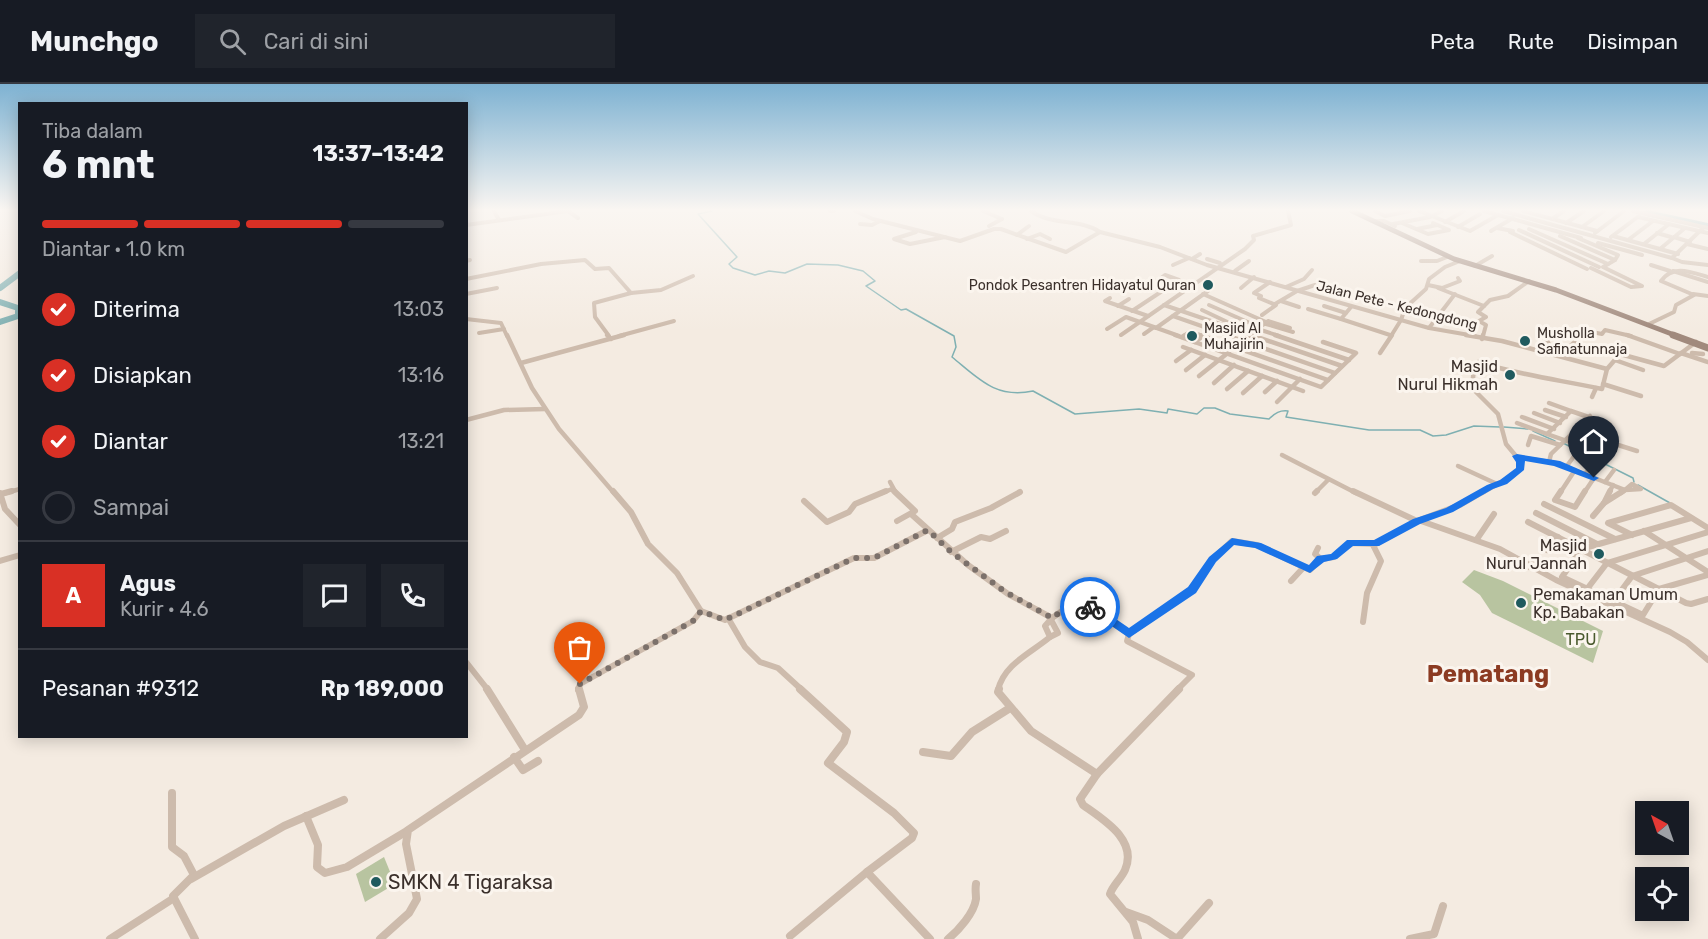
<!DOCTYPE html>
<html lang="id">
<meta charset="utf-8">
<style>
body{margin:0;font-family:Rubik,sans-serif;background:#20242c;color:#f1f3f6;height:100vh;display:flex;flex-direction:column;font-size:22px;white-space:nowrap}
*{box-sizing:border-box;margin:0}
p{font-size:20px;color:#9ea1a6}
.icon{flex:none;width:33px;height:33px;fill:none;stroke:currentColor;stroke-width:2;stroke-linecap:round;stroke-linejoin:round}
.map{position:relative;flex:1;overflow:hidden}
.side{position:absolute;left:18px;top:18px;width:450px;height:636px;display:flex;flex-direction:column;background:#171b24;border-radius:0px;box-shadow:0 3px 15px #0003}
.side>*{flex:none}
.needle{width:39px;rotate:320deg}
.fabs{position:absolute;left:1635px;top:717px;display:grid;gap:12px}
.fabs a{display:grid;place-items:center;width:54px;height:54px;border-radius:0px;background:#171b24;box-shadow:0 3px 15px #0003;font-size:30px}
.pin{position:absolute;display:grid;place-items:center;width:51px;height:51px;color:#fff;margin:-62px -26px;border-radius:50% 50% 50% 0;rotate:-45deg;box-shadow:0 0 6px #0007}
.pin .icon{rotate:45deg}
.courier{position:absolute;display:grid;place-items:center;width:60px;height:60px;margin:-30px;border:4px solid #1a73e8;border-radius:50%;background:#fff;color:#222;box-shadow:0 2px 8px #0007}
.headline em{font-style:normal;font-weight:700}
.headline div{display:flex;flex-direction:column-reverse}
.headline{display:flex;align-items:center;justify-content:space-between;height:102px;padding:0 24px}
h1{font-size:39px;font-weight:700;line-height:45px}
.bar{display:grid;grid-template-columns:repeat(4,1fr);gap:9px 6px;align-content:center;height:72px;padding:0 24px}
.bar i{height:8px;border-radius:4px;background:#363941}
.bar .active{background:#d93025}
.bar p{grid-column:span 4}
.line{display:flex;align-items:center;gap:15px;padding:0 24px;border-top:2px solid #363941}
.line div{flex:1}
.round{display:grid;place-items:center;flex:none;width:63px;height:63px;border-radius:0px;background:#20242c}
ol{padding:0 24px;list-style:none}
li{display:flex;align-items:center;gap:18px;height:66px}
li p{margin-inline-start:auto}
li .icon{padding:6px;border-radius:50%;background:#d93025;color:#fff;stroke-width:4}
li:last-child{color:#9ea1a6}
li i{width:33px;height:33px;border:3px solid #363941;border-radius:50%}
header{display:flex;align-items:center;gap:36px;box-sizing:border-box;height:84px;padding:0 30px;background:#171b24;border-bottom:2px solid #363941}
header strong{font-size:28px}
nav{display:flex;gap:33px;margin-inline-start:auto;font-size:21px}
.search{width:420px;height:54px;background:#20242c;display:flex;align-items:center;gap:15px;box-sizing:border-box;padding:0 21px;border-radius:0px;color:#9ea1a6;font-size:22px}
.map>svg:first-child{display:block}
.green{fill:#b8c4a0}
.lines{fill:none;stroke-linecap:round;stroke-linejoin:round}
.stream{stroke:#7fb0b2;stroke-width:1.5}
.river{stroke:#7fb0b2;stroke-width:6}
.street-far3{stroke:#cdbbac;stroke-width:4}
.street-far2{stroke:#cdbbac;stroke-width:4.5}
.street-far1{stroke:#cdbbac;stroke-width:6}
.street{stroke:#cdbbac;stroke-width:8}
.secondary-far1{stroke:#a18a7d;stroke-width:5}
.secondary{stroke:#a18a7d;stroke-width:7}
.route{fill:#1a73e8}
.done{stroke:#7c716b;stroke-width:6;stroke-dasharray:0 10.8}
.poi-dot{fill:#1f5a5e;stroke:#fbf5ee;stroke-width:2}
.labels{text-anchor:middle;stroke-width:6;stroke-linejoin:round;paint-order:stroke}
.far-poi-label{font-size:14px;fill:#3b302b;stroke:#fbf5ee;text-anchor:start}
.far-street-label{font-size:14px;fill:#3b302b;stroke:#fbf5ee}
.poi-label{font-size:16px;fill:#3b302b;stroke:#fbf5ee;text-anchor:end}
.park-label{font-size:16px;fill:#4a5a2e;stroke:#fbf5ee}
.near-poi-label{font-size:20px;fill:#3b302b;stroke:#fbf5ee;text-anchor:start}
.near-quarter-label{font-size:24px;font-weight:bold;fill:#8c3b22;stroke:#fbf5ee}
</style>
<header>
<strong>Munchgo</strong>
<div class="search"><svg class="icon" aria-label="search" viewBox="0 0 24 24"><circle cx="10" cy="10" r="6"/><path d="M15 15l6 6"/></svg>Cari di sini</div>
<nav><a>Peta</a><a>Rute</a><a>Disimpan</a></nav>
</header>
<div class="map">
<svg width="1708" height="855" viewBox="0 0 1708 855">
<rect width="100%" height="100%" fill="#f4ebe1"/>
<!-- green -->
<g class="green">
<polygon points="1474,486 1503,497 1603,547 1593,579 1492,529 1480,511 1462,498"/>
<polygon points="384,773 395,800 365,818 356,790"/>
</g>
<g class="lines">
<!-- stream -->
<g class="stream">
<path d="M712 127 698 130 737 173 729 180 733 184 755 191 769 187 785 189 807 180 838 181 863 187 875 197 866 202 901 226 906 225 954 252 956 263 952 273C979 295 996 315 1033 307L1075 330 1139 325 1167 329 1168 325 1197 330 1204 324H1215L1230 330 1269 335C1275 329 1280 326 1288 327L1286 333 1369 346H1420L1433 352 1446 351 1474 342 1500 343"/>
<polyline points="1504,343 1528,345"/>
<polyline points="1533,347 1555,357"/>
<polyline points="1563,359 1633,394 1634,398"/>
<polyline points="1638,401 1670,419"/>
</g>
<!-- river -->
<g class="river">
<polyline points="1647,129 1708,142"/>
<polyline points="0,204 20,189"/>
<polyline points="0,218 18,224 18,232 0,238"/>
</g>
<!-- street-far3 -->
<g class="street-far3">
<polyline points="494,127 499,136"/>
<polyline points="830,127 834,127"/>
<polyline points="855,127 873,135 960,157 994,145 1001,145 1066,168 1100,148 1160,163 1207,181 1429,244 1475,252"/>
<polyline points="983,127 1002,135"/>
<path d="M1031 127C1052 142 1079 134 1100 148"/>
<polyline points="1375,127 1385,132 1410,127"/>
<polyline points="1419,127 1470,147 1498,131"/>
<polyline points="1484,127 1581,154"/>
<polyline points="1503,127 1672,174 1704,143"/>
<polyline points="1523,127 1597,147"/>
<polyline points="1633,127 1708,144"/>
<polyline points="1638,133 1708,149"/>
<polyline points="1552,135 1564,127"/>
<polyline points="1372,137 1384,137 1395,142"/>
<polyline points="1445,138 1464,127"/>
<polyline points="1402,139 1428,150 1449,146 1433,139"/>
<polyline points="1566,139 1584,127"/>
<polyline points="860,140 872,141 880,137"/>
<polyline points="1393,140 1430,133 1442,127"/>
<polyline points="466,141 568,127 578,134"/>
<polyline points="989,142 1002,135"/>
<polyline points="1458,143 1480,130"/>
<polyline points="1582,143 1604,127"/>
<polyline points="1497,144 1513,147"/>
<polyline points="1417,145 1437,141"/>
<polyline points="1529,145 1608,180"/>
<polyline points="1519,146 1599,183"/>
<polyline points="1491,147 1513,134"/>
<polyline points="916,148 894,155 910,160 945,153"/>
<polyline points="1510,148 1587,185"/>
<polyline points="1595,149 1624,127"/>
<polyline points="1657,149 1671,153"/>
<polyline points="1017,151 1029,142"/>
<polyline points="1560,152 1615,176"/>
<polyline points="1613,152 1678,170"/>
<polyline points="1611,153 1639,132"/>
<polyline points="1674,153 1690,158"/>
<polyline points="1578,154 1618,171 1615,176 1603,183 1642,202 1631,203 1591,184"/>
<polyline points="1027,155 1040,150 1050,155"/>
<polyline points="1628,156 1653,137"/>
<polyline points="1598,159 1642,171"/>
<polyline points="1644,160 1669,140"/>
<polyline points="1687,160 1708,165"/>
<polyline points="1660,165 1685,144"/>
<polyline points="1672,174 1682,178 1708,181"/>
<polyline points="1192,175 1200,170"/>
<polyline points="1207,175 1220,179"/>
<polyline points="466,177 470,176"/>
<polyline points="1421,177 1437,177 1447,173"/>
<polyline points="1173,181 1189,174"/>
<polyline points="1651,181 1670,187"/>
<polyline points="1475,182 1492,172"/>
<polyline points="1235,187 1249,177"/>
<polyline points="1673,187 1708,198"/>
<polyline points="466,195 541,180 585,176 595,185 609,184 631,209"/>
<polyline points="1428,201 1442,204 1460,197 1458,194"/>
<polyline points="1286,203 1304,195 1312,186"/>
<polyline points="1241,204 1254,193"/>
<polyline points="1438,204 1484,222"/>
<polyline points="466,210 497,204"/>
<polyline points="1203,210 1266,238"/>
<polyline points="1693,210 1708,212"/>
<polyline points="1110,214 1105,217 1148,232"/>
<polyline points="1281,217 1299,223"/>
<polyline points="1275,220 1297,207 1315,201"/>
<polyline points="1164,221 1255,252"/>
<polyline points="1209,221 1259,243"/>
<polyline points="1118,222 1129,215"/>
<polyline points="1324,222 1346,229"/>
<polyline points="1351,223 1341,235 1390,251"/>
<polyline points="1308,225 1341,235"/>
<polyline points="1202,226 1238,243"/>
<polyline points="1132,227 1179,196 1165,191 1150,202"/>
<polyline points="1262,231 1276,221 1259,214 1261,212 1254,209 1270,198"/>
<polyline points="1173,232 1230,252"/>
<polyline points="466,235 501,239 507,252"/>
<polyline points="1266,240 1293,248"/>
<path d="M1649 240 1674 228 1676 221 1694 211 1661 197C1673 180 1691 188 1708 193"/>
<polyline points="1156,244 1208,207"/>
<polyline points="1429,244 1455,210"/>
<polyline points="1107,245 1126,233 1179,252"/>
<polyline points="1258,245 1279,252"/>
<polyline points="479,249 504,245"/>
<polyline points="1144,250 1154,243"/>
<polyline points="1121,251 1245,165 1254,156 1253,152 1291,141 1288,127"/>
<polyline points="609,252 595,233 594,219 631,209 661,206 693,192"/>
<polyline points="619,252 674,237"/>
<polyline points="1183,252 1190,248 1203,252"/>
<polyline points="1249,252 1268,237 1290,244"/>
<polyline points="1391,252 1401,236 1405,224 1426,205 1429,195 1445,183 1460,177"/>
<polyline points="1483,252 1486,241 1479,237 1486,233 1478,228 1490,216 1508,212 1529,197"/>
<polyline points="1545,252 1558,248 1581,251"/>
<polyline points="1581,252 1587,247 1602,250 1605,246 1631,252"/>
</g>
<!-- street-far2 -->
<g class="street-far2">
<polyline points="507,251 532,304 559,345 614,409"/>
<polyline points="607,251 611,255"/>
<polyline points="1175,251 1321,303 1356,269 1323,258"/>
<polyline points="1199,251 1203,252"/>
<polyline points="1226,251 1335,289"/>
<polyline points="1251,251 1342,282"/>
<polyline points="1275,251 1349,276"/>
<polyline points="1466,251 1502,257 1607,285"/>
<polyline points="1548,251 1545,252 1550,263 1548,268"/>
<polyline points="1627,251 1680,270"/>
<polyline points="1182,253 1186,251"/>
<polyline points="1482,255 1483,251"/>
<polyline points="1195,258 1203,252 1328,296"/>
<polyline points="1241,258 1250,251"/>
<polyline points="1183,263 1303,307"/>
<polyline points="1380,269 1392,251"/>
<polyline points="1681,269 1708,278"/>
<polyline points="1692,269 1703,270"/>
<polyline points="1560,271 1583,251"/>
<polyline points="1615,276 1643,286"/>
<polyline points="1176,277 1191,266"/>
<polyline points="521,279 624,251"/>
<polyline points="1186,286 1205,271"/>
<polyline points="1199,292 1229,268"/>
<polyline points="1214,299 1234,281"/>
<polyline points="1603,300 1641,312"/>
<polyline points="1227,305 1248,287"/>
<polyline points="1265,308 1277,297"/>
<polyline points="1243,309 1262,292"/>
<polyline points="1592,313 1596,304"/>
<polyline points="1277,318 1300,295"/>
<polyline points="1549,319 1571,327"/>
<polyline points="1545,326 1566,333"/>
<polygon points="1571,327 1609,340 1587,364 1547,350"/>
<polyline points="1534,329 1560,339"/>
<polyline points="1522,333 1554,345"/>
<polyline points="466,336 504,326 545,325"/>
<polyline points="1517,339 1547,350"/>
<polyline points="1594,357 1612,364 1617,357"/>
<polyline points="1615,360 1637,367"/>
<polyline points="1528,361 1531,352 1560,361"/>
<polyline points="1282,371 1356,409"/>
<polyline points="1517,373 1556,379 1625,406"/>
<polyline points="1549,378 1551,370 1590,332"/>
<polyline points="1458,382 1497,400"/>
<polyline points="1566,383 1578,367"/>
<polyline points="1585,390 1596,377"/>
<polyline points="890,398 896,409"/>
<polyline points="1605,398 1614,386"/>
<polygon points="1632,400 1641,405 1625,406"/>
<polyline points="6,409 20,405"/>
<polyline points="882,409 892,405"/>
<polyline points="1315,409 1328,396"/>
<path d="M1482 409 1515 390 1521 384V378L1506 360 1498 330 1472 304 1474 284 1478 278C1519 291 1560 296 1602 305L1607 285 1620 270 1664 282 1696 258"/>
<polyline points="1560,409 1575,386"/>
<polyline points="1584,409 1594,394"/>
<polyline points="1609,409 1613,401"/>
<polyline points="1621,409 1625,406"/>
</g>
<!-- street-far1 -->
<g class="street-far1">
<polyline points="613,407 631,428 648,460 677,489 701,527"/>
<polyline points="894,407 915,427 897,437"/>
<polyline points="1353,407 1417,437"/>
<polyline points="1561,407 1555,416 1575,423 1585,407"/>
<polyline points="0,409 5,425 20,441"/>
<polyline points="1315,409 1317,407"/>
<polyline points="1,410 12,407"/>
<polyline points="804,417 827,438 849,428 855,420 886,407"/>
<polyline points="1604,419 1610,407"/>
<polyline points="1544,420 1615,455"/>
<polyline points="1536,429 1597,460"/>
<polyline points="911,430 968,481 1008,510 1052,534 1079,515 1129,550"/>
<polyline points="1593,432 1604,419 1623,407"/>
<polyline points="1421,437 1500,465 1556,496 1670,548 1687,558 1708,576"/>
<polyline points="1528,438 1686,519 1691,520 1708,515"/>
<polyline points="1644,447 1708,488"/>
<polyline points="1632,451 1608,439 1671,421 1708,444"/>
<polyline points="937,454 952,445 955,438 991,424 1020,408"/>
<polyline points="1477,455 1494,430"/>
<polyline points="1318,464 1315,470 1321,475"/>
<polyline points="1581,465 1562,493 1643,531 1659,505"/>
<polyline points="1581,465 1691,434"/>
<polyline points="1547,466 1558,453"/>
<polyline points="951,468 981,453 990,455 1006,447"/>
<polyline points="0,477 20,471"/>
<polyline points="1607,479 1708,448"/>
<polyline points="1529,483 1537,477"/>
<polyline points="1291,497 1303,484"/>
<polyline points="1587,505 1607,479"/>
<polyline points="1659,505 1708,491"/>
<polyline points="1613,518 1632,492 1708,467"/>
<polyline points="701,527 725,536 854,474 874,474 928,446"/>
<polyline points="728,534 745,563 760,578 778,584 802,606"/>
<polyline points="1363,538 1367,509 1381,477 1373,461"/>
<polyline points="1129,550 1192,506 1213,475 1232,457 1257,461 1310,486 1321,475 1334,473 1350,459 1376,460 1417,437 1460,421 1484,407"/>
<polyline points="1129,550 1127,557 1192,591 1177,606"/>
<polyline points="1050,553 1058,549 1051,536"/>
<polyline points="466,578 488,606"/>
<polyline points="578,606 580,600 693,537 701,527"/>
<path d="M998 606C1004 580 1031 569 1050 553L1045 542 1052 534"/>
</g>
<!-- street -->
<g class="street">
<polyline points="487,605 525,666"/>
<polyline points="800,605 847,648 844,658 828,679 894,729 914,749 912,754 867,788 930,855"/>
<polyline points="999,605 998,608 1031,647 1097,690"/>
<polyline points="923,668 951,672 972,648 1010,624"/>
<polyline points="514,673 523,686 538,677"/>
<polyline points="172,709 172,763 184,772 194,791 173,812 195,855"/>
<polyline points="306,732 318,761 317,783 325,789 347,783 407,747"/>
<polyline points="191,795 284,742 344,716"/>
<polyline points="1126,828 1148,836 1177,855"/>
<polyline points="790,852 867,788"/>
<polyline points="110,855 174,814"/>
<polyline points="380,855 409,829 417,815 406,760 408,746 579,631 584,623 579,605"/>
<path d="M948 855C959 846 974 829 976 815 976 810 975 805 976 800"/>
<path d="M1138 855 1133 838 1110 810C1113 801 1121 795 1125 786 1138 756 1104 736 1083 721L1080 715 1097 690 1179 605"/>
<polyline points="1177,855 1209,819"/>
<polyline points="1410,855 1434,850 1443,822"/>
</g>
<!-- secondary-far1 -->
<polyline class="secondary-far1" points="1352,127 1454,175 1556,206 1677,252"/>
<!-- secondary -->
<polyline class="secondary" points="1673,251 1708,264"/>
</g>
<!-- sky -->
<linearGradient id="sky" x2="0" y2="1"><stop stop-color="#7eb2d2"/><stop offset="0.51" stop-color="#faf6f2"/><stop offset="1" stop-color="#faf6f2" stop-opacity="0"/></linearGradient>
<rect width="1708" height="247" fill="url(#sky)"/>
<!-- route -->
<polygon class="route" points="1517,370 1560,377 1599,394 1594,397 1554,382 1525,377 1524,386 1507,400 1493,405 1453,428 1420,440 1379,462 1353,462 1337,475 1324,478 1310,489 1255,464 1234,461 1216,478 1196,509 1129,554 1084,523 1086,520 1094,520 1129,544 1188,503 1209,473 1232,454 1261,459 1309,481 1317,472 1331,470 1347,456 1374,456 1413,435 1446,424 1487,401 1500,396 1516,384 1516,378 1512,372"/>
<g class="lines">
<!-- done -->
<polyline class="done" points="580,600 693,537 701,527 725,536 854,474 874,474 928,446 951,468 1004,507 1052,534 1078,515 1090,523"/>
</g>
<!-- markers -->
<g class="poi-dot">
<circle cx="1208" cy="201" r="6"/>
<circle cx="1192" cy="252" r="6"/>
<circle cx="1525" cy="257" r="6"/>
<circle cx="1510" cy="291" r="6"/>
<circle cx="1599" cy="470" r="6"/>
<circle cx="1521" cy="519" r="6"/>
<circle cx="376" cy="798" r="6"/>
</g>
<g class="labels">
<!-- far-poi labels -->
<g class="far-poi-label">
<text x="1196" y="206" text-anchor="end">Pondok Pesantren Hidayatul Quran</text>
<text x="1204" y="249">Masjid Al<tspan x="1204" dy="16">Muhajirin</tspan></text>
<text x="1537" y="254">Musholla<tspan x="1537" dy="16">Safinatunnaja</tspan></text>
</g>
<!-- far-street labels -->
<g class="far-street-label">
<text transform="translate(1397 221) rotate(14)" y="5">Jalan Pete - Kedongdong</text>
</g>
<!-- poi labels -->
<g class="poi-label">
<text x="1498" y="288">Masjid<tspan x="1498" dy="18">Nurul Hikmah</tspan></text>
<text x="1587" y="467">Masjid<tspan x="1587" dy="18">Nurul Jannah</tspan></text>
<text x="1533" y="516" text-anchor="start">Pemakaman Umum<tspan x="1533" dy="18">Kp. Babakan</tspan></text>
</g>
<!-- park labels -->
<g class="park-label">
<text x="1581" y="561">TPU</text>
</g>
<!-- near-poi labels -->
<g class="near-poi-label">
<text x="388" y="805">SMKN 4 Tigaraksa</text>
</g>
<!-- near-quarter labels -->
<g class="near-quarter-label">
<text x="1488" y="598">Pematang</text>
</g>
</g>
</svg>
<div class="fabs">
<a><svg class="needle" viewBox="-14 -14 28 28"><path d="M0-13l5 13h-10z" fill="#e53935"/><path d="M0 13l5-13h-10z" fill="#9ea1a6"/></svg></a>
<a><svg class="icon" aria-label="locate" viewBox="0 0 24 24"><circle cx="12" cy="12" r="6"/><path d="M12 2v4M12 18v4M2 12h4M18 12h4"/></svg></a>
</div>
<div class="pin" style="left:580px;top:600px;background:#ea580c"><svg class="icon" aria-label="bag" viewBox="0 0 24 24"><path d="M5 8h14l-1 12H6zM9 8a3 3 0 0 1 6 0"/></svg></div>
<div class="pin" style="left:1594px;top:394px;background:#1f2937"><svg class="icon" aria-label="home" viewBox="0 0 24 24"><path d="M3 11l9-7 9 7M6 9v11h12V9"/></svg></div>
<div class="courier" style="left:1090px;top:523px"><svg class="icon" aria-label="bike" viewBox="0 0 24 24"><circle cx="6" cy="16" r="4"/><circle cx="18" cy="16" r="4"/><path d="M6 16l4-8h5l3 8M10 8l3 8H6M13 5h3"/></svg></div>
<section class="side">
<div class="headline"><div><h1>6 mnt</h1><p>Tiba dalam</p></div><em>13:37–13:42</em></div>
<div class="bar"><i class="active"></i><i class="active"></i><i class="active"></i><i></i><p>Diantar · 1.0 km</p></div>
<ol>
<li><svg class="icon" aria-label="check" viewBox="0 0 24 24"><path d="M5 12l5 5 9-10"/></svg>Diterima<p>13:03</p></li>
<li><svg class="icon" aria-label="check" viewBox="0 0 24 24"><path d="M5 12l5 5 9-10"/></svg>Disiapkan<p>13:16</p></li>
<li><svg class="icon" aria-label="check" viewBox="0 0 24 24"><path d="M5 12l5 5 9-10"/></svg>Diantar<p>13:21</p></li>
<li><i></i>Sampai</li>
</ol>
<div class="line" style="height:108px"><b class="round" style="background:#d93025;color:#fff">A</b><div><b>Agus</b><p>Kurir · 4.6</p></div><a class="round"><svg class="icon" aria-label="chat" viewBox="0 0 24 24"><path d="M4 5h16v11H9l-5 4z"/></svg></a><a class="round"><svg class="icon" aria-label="phone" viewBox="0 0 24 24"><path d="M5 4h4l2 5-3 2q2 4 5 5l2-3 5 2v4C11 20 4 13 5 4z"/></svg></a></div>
<div class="line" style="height:78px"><div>Pesanan #9312</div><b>Rp 189,000</b></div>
</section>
</div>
